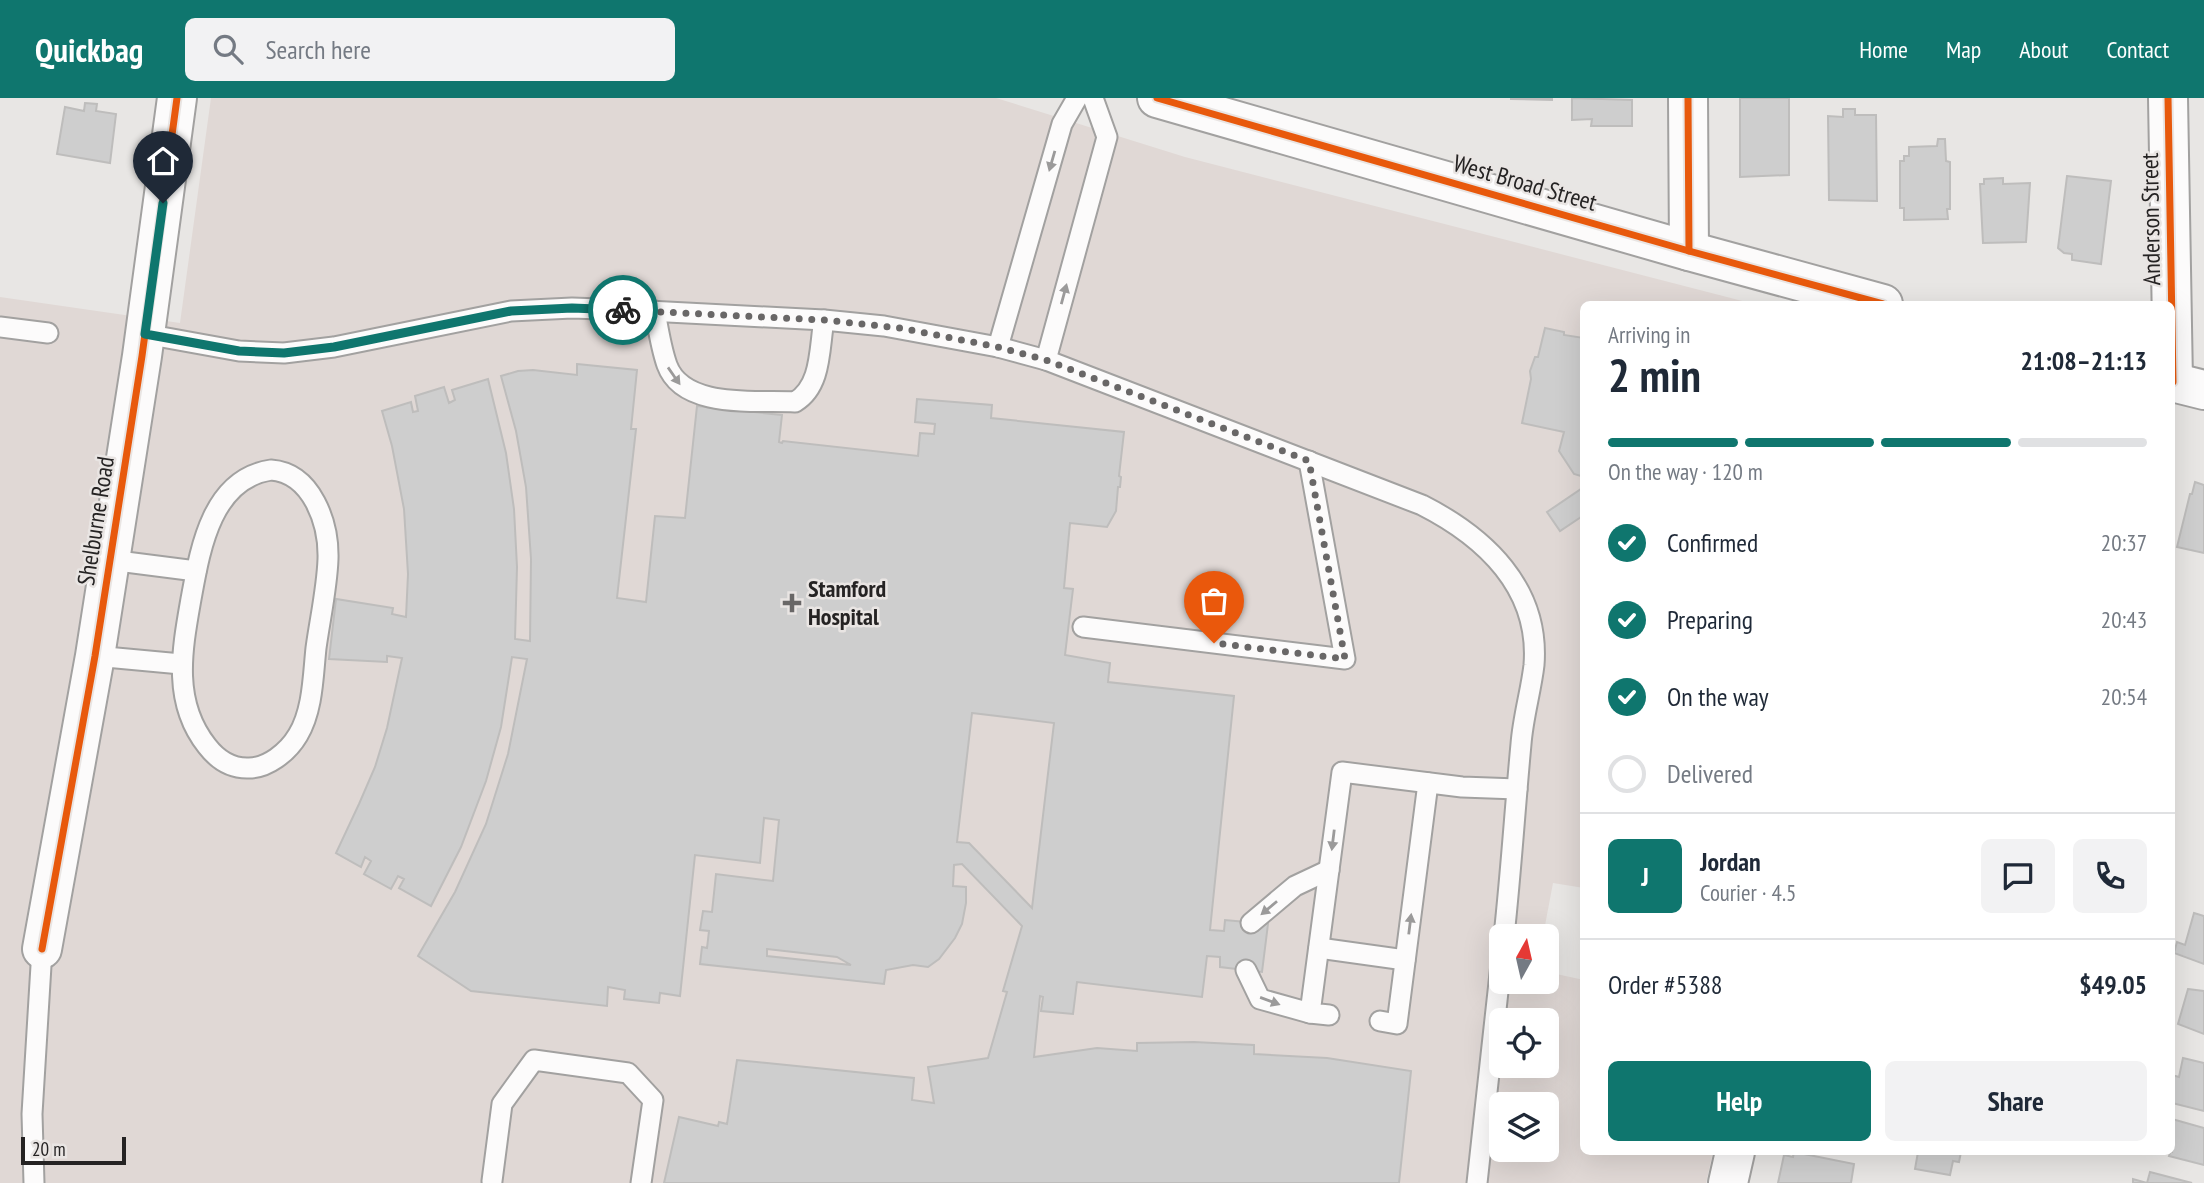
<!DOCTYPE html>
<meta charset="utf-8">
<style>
body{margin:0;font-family:"PT Sans Narrow",sans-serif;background:#f2f2f3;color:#1f2937;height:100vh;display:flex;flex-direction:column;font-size:26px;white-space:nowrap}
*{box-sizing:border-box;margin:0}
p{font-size:23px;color:#747a83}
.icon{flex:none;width:38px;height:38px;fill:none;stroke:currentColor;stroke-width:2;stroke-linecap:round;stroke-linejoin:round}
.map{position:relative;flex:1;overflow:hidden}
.details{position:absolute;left:1580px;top:203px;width:595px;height:854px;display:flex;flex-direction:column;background:#fff;border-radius:10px;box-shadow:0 7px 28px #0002}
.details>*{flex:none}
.needle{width:46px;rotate:8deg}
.tools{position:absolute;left:1489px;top:826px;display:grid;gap:14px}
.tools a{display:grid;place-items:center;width:70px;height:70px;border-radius:10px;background:#fff;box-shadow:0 7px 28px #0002;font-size:35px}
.scale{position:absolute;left:21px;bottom:18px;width:105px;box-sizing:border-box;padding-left:7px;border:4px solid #252323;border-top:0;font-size:19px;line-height:24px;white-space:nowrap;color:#252323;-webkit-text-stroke:5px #e9e5e3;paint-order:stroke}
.pin{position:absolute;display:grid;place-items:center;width:60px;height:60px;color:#fff;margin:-72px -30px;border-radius:50% 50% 50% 0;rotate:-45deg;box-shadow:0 0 7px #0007}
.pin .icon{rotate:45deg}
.courier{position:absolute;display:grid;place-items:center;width:70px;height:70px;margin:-35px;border:5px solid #0f766e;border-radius:50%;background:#fff;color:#222;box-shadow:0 2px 9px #0007}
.head em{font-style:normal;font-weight:700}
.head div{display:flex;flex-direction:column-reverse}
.head{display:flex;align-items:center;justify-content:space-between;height:119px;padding:0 28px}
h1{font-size:46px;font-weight:700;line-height:52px}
.bar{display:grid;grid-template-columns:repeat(4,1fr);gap:10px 7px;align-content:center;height:84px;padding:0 28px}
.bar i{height:9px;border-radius:5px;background:#e0e1e3}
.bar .current{background:#0f766e}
.bar p{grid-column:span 4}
.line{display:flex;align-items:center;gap:18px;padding:0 28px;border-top:2px solid #e0e1e3}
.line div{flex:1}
.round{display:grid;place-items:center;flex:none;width:74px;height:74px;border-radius:10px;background:#f2f2f3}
ol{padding:0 28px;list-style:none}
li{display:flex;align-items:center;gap:21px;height:77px}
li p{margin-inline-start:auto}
li .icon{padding:7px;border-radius:50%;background:#0f766e;color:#fff;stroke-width:4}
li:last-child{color:#747a83}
li i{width:38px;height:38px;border:4px solid #e0e1e3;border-radius:50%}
.action{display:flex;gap:14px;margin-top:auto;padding:14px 28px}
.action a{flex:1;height:80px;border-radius:10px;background:#0f766e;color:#fff;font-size:28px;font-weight:700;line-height:80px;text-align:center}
.action a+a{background:#f2f2f3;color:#1f2937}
header{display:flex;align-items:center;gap:42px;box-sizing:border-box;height:98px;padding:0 35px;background:#0f766e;color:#fff}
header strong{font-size:33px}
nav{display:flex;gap:38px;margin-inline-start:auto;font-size:24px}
.search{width:490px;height:63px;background:#f2f2f3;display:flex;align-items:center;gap:18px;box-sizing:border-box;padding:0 24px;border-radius:10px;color:#747a83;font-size:26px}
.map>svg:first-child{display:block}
.built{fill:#e0d8d5;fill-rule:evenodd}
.building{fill:#cecece;stroke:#bebdbc;stroke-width:2;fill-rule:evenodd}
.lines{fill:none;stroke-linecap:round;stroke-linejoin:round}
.lane-casing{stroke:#a2a1a0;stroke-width:23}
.street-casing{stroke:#a2a1a0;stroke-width:42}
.secondary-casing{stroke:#a2a1a0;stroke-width:42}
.lane{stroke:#fcfbfb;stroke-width:19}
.street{stroke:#fcfbfb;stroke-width:38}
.secondary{stroke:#fcfbfb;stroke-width:38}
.cycleway-casing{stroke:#e9e5e3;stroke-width:11}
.cycleway{stroke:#e8590c;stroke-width:7}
.oneway{fill:#9b9a9a}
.done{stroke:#696767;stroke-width:7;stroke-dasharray:0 12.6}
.route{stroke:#0f766e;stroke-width:9}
.poi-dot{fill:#696767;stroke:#e9e5e3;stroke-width:2.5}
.labels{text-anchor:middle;stroke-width:5;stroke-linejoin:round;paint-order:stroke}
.street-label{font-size:24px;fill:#252323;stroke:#e9e5e3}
.poi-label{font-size:24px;font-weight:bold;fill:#252323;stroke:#e9e5e3;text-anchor:start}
</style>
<header>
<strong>Quickbag</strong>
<div class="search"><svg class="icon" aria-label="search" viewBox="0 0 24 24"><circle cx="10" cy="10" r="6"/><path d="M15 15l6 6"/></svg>Search here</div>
<nav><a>Home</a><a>Map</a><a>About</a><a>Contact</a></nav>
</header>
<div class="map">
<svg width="2204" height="1085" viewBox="0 0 2204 1085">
<rect width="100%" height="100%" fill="#e8e6e4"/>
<!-- built -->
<path class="built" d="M211 0H996L1185 59 1754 206H1584V790L1553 785 1543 838H1502V884H1547V874L1584 882V1054H1713L1706 1085H0V199L180 225ZM1502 922H1547V968H1502ZM1502 1006H1547V1052H1502Z"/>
<!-- building -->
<g class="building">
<polygon points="1511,0 1552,0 1552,2 1511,1"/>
<polygon points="1572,0 1632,2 1632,28 1591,28 1592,21 1572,22"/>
<polygon points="1740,0 1789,0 1789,77 1740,79"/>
<polygon points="85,5 97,6 96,13 116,16 110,65 57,56 65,9 84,13"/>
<polygon points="1843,11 1855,11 1855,17 1876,17 1877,103 1829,102 1828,18 1843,19"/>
<polygon points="1938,41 1945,41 1946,63 1950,64 1950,111 1947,111 1948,121 1904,122 1904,110 1900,110 1900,63 1904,63 1904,58 1909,58 1909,49 1937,48"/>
<polygon points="2067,78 2111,83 2101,166 2072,162 2072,156 2064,155 2058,150"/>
<polygon points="2003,80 2003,86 2030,85 2026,144 1983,145 1980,86 1984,86 1984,81"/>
<polygon points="1545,230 1564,234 1564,237 1584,240 1584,379 1574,376 1559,353 1564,334 1522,325 1531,281 1530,273 1535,259 1538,259"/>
<path d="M577 266 637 272 631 331H636L617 500 646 504 655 418 685 420 697 308 782 317 779 344 782 345 783 343 918 358 920 335 934 336 935 326 915 324 917 301 992 307 991 320 1124 334 1119 378 1121 379 1120 389H1118L1116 413 1107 429 1070 425 1064 490 1073 491 1065 557 1110 565 1108 584 1234 598 1210 832 1224 833 1225 822 1268 826 1262 874 1220 869V859L1207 858 1202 899 1077 884 1073 916 1041 913 1043 899 1040 898 1034 959 1097 950 1137 953V945L1194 944 1254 947V956L1327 960 1411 973 1399 1085H664L679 1019 718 1028 719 1024 727 1026 737 962 914 980 912 1002 934 1005 928 969 988 960 1007 894 1003 893 1022 828 962 766 954 767 953 788 966 789V805L962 826 955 840 939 861 928 869 913 867 886 872 884 886 700 866 702 849 707 850 709 833 700 832 703 813 712 814 716 776 773 783 779 722 764 720 760 765 695 757 680 898 660 895 659 905 624 901 625 892 608 889 607 908 471 893 418 858 455 794 486 726 508 656 527 561 512 559 501 629 486 683 461 749 431 808 399 790 404 781 398 778 391 791 364 776 371 763 365 759 361 769 336 755 359 706 375 669 387 630 402 560 387 558V564L329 561 336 501 393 510 392 516 406 519 408 476 404 411 392 348 382 313 411 304 413 314 418 313 415 298 444 289 449 305 455 302 452 292 488 281 506 355 514 411 517 469 515 541 530 543 531 461 526 389 516 333 501 278 518 273 533 272 577 277ZM972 615 1054 625 1032 810 969 745 957 744ZM767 851 837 859 851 867 767 858Z"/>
<polygon points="2195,384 2204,387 2204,455 2177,449 2190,396 2192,396"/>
<polygon points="1584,389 1584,417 1560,433 1547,414"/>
<polygon points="2194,815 2204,818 2204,866 2174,855 2177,844 2185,847"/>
<polygon points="2188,891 2204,893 2204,936 2178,926"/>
<polygon points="2183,960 2204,965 2204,1013 2172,1005 2172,977 2179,979"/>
<polygon points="2172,1021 2204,1030 2204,1067 2169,1058 2170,1055 2162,1054 2172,1054"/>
<polygon points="1794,1054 1854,1066 1851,1085 1778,1085 1784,1057 1793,1059"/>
<polygon points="1918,1054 1961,1054 1959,1064 1953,1063 1950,1077 1915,1071"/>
<polygon points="2150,1074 2192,1085 2133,1085 2133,1081 2147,1085"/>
</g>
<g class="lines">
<!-- lane casing -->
<g class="lane-casing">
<g id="lane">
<path d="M655 213C658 230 661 250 667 267 683 311 755 302 795 304 822 288 819 250 824 222"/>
<polyline points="0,229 48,235"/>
<path d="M145 236 239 253 284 255 334 249 511 213 572 210 629 212 824 222 884 228 998 249 1046 262 1422 407C1485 439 1540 490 1534 567 1531 593 1523 619 1521 646 1515 710 1511 774 1504 838"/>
<polyline points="998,249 1062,26 1077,0"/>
<polyline points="1046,262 1107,39 1093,0"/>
<path d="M271 372C312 375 329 425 328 461 327 490 320 521 316 550 313 578 313 612 298 637 288 654 267 671 247 670 230 670 217 661 207 648 172 604 182 552 191 501 200 452 211 381 271 372Z"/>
<polyline points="110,462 196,473"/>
<polyline points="1083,529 1345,561 1309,363"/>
<polyline points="95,558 181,566"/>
<polyline points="1251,825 1295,788 1329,772"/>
<polyline points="1319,850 1405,862"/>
<polyline points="1246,872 1260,901 1310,915"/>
<polyline points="1329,917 1310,915 1342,674 1462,689 1517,691"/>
<polyline points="1380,923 1397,926 1428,685"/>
<polyline points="492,1083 502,1006 534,962 628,975 653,1002 641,1085"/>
<polyline points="34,1085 32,1016 42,851"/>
<polyline points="1477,1085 1502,857"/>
</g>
</g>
<!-- street casing -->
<g class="street-casing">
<g id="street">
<polyline points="1688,0 1689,153"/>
<polyline points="2168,0 2173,284"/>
<polyline points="42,851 95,558 142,258 177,0"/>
<polyline points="1728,1085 1735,1054"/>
</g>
</g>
<!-- secondary casing -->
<g class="secondary-casing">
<g id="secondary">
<polyline points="1157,0 1689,153 1883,206"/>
<polyline points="2172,284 2204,292"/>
</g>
</g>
<!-- lane -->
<use href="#lane" class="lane"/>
<!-- street -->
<use href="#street" class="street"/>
<!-- secondary -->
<use href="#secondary" class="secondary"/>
<!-- cycleway casing -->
<g class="cycleway-casing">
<g id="cycleway">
<polyline points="1157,0 1689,153 1883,206"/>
<polyline points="1688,0 1689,153"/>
<polyline points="2168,0 2173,284"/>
<polyline points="42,851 95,558 142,258 177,0"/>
</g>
</g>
<!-- cycleway -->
<use href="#cycleway" class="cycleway"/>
</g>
<!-- one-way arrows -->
<defs><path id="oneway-solid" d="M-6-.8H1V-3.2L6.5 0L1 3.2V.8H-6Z" transform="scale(1.75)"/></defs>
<g class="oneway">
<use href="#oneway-solid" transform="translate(1052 63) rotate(106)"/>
<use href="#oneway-solid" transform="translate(1064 196) rotate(-75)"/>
<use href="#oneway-solid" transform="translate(674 278) rotate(55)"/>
<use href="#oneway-solid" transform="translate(1333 742) rotate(97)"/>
<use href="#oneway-solid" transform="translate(1269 810) rotate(140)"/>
<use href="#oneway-solid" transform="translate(1410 826) rotate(-83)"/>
<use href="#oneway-solid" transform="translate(1270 903) rotate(20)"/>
</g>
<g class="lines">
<!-- done -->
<polyline class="done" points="623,212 824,222 900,230 998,249 1046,262 1309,363 1345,561 1214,545"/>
<!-- route -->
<polyline class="route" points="163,105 145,236 239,253 284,255 334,249 511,213 572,210 623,212"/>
</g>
<!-- markers -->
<path class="poi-dot" d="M788.5 494.5h7v7h7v7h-7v7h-7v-7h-7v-7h7z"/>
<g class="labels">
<!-- street labels -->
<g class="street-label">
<text transform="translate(1525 85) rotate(16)" y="8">West Broad Street</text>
<text transform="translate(2151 121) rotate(-91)" y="8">Anderson Street</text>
<text transform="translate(96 423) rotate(-81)" y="8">Shelburne Road</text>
</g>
<!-- poi labels -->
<g class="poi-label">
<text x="808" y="499">Stamford<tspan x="808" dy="28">Hospital</tspan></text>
</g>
</g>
</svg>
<div class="tools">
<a><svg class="needle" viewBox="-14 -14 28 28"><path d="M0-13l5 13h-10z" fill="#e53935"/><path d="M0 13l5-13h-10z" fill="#747a83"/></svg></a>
<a><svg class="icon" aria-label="locate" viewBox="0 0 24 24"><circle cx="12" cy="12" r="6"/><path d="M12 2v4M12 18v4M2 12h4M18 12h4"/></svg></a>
<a><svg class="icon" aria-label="layers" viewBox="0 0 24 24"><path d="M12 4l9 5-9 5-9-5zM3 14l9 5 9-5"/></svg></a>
</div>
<div class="scale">20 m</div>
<div class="pin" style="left:1214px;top:545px;background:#ea580c"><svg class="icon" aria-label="bag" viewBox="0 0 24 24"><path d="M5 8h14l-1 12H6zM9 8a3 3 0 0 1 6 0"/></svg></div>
<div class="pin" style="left:163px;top:105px;background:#1f2937"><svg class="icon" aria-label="home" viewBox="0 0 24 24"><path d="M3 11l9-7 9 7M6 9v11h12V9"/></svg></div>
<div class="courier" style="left:623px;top:212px"><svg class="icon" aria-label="bike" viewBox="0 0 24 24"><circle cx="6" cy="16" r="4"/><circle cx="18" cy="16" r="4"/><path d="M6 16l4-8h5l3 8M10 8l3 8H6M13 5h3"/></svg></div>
<section class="details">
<div class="head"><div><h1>2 min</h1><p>Arriving in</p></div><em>21:08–21:13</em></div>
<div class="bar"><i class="current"></i><i class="current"></i><i class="current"></i><i></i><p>On the way · 120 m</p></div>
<ol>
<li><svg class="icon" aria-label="check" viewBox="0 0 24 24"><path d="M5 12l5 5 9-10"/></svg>Confirmed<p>20:37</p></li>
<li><svg class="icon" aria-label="check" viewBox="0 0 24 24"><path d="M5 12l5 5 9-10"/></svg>Preparing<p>20:43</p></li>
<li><svg class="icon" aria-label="check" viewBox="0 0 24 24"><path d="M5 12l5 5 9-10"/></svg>On the way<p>20:54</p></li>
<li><i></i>Delivered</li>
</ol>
<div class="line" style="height:126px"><b class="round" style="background:#0f766e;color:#fff">J</b><div><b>Jordan</b><p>Courier · 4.5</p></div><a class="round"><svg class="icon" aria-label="chat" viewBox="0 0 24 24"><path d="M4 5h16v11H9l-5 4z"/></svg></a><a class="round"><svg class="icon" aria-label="phone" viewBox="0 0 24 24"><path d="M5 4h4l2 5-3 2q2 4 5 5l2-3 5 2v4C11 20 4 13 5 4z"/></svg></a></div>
<div class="line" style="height:91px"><div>Order #5388</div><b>$49.05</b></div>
<div class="action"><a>Help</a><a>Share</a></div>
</section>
</div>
